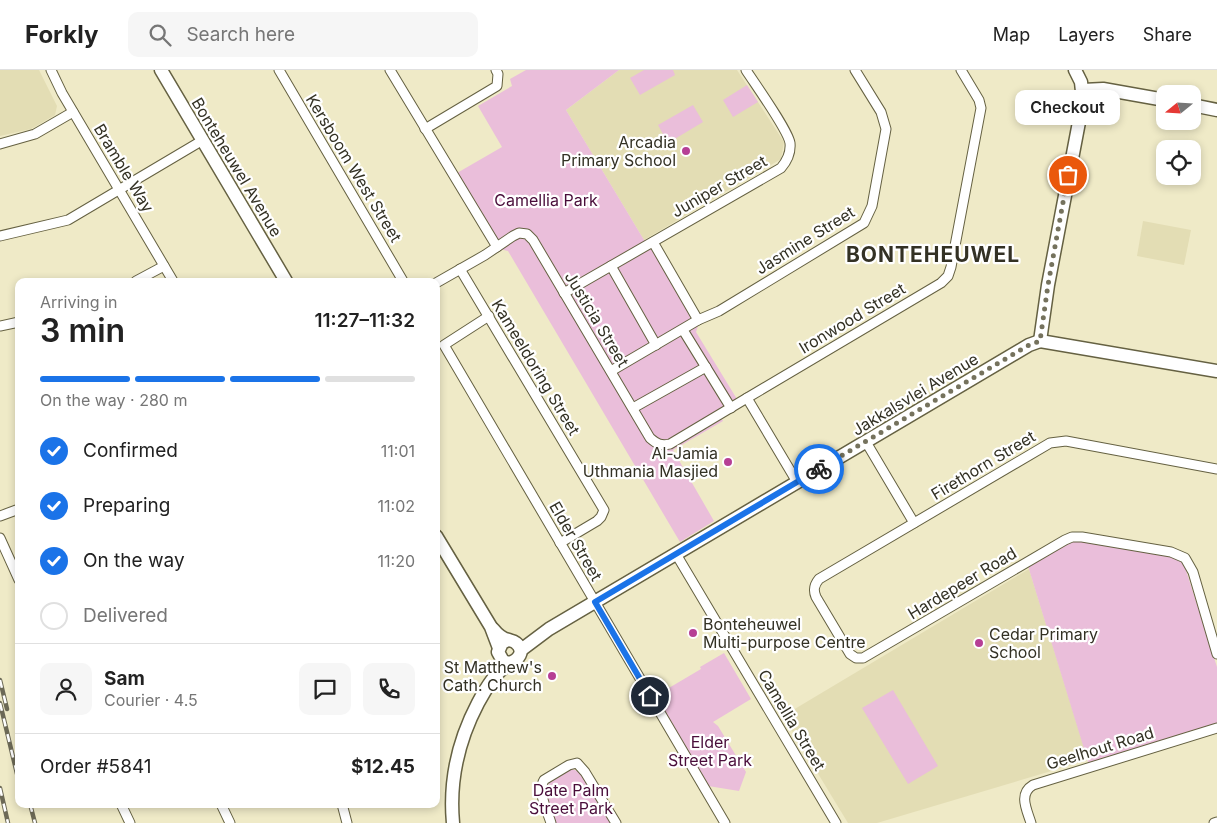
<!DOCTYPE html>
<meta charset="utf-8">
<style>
body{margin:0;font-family:Inter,sans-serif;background:#f6f6f6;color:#222;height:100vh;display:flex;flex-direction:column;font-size:19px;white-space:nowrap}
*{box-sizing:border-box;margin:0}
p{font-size:16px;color:#767676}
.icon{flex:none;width:28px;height:28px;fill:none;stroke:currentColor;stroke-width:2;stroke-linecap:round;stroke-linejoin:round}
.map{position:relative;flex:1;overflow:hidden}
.details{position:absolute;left:15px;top:208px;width:425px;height:530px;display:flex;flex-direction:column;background:#fff;border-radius:10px;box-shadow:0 2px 8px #0003}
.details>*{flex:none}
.needle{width:32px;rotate:252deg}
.tools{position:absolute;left:1156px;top:15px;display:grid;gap:10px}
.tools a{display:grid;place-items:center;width:45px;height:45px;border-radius:10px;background:#fff;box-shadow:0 2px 8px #0003;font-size:25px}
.pin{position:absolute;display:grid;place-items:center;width:42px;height:42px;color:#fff;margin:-21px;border:2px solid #fff;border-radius:50%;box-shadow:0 1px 5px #0007}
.courier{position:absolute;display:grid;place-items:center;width:50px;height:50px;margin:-25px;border:4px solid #1a73e8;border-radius:50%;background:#fff;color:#222;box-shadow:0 1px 6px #0007}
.bubble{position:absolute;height:35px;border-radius:10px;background:#fff;box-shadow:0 2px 8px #0003;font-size:16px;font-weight:600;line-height:35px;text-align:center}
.overview em{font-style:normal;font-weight:600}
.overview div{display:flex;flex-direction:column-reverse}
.overview{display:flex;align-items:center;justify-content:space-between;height:85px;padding:0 25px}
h1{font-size:32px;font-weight:600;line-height:38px}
.bar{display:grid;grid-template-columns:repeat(4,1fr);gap:8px 5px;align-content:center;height:60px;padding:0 25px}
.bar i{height:6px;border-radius:4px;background:#e0e0e0}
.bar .current{background:#1a73e8}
.bar p{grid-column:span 4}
.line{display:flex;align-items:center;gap:12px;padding:0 25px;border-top:1px solid #e0e0e0}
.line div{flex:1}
.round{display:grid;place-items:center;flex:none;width:52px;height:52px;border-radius:10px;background:#f6f6f6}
ol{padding:0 25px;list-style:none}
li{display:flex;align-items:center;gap:15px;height:55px}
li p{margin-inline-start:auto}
li .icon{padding:5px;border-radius:50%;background:#1a73e8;color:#fff;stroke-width:4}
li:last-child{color:#767676}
li i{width:28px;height:28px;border:2px solid #e0e0e0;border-radius:50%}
header{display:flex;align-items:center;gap:30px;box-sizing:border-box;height:70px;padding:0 25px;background:#fff;border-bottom:1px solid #e0e0e0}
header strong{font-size:24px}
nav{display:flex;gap:28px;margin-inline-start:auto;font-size:18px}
.search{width:350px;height:45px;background:#f6f6f6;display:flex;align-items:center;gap:12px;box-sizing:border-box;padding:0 18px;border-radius:10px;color:#767676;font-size:19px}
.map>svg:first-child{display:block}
.built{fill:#e3ddb4}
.green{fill:#eabeda}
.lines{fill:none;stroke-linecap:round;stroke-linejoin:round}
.street-casing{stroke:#656142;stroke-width:11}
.secondary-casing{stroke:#656142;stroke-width:15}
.street{stroke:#fff;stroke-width:9}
.secondary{stroke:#fff;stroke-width:12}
.rail-casing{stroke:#6c6956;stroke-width:4.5}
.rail{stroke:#fff;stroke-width:2.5;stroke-dasharray:8;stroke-linecap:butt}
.done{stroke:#75725d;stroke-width:5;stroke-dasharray:0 9}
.route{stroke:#1a73e8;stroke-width:6}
.poi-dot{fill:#b63f95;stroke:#fff;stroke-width:2}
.labels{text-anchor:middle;stroke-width:4.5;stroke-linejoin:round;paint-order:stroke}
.poi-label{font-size:16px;fill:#333124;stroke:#fff;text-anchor:end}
.street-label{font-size:16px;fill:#333124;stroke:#fff}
.park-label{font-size:16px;fill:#490d3a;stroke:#fff}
.district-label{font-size:21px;font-weight:bold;letter-spacing:1px;fill:#333124;stroke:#fff}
</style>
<header>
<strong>Forkly</strong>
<div class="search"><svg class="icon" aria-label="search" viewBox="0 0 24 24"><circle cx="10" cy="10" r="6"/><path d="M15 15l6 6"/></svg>Search here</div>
<nav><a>Map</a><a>Layers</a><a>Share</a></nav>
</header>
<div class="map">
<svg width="1217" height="753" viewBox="0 0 1217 753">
<rect width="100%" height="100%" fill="#efeac7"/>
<!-- built -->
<g class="built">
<polygon points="0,0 39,0 57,36 55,45 31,59 0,66"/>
<polygon points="619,0 737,0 784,72 781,89 644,170 566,40"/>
<polygon points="1143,151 1191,160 1184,195 1137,186"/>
<polygon points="1029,499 1088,690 877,753 848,753 783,646"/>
</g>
<!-- green -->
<g class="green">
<polygon points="526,0 619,0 566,40 644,170 655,175 700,250 696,262 740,334 720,346 723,351 673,380 714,451 680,472 508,181 495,178 457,103 502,77 478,36 512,16 510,9"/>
<polygon points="644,0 673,0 675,5 640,25 630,8"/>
<polygon points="747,15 758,32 733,47 723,30"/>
<polygon points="693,35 703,52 668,73 658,55"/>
<polygon points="1079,470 1170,485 1184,494 1217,597 1217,655 1089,695 1028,496 1067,472"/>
<polygon points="724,583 751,629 713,652 718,656 746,702 739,721 708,716 657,629 657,625 701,599 700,597"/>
<polygon points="893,620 938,696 908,714 862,638"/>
<path d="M572 699 580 702 611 753H555L546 722C546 710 562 703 572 699Z"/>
</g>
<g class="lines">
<!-- street casing -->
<g class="street-casing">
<g id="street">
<polyline points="51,0 62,23 173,211"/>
<polyline points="279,0 403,211"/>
<polyline points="390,0 497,177"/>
<polyline points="425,59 497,16 498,4 496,0"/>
<polyline points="0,74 35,64 73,42"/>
<polyline points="0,166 68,150 203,70"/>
<polyline points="653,172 698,250"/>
<polyline points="611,196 656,275"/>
<polyline points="460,199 604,440 601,447 597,451 560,473"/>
<polyline points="136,211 164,196"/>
<path d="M436 213 485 185 513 166 519 163 527 164 533 170 650 368C657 374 661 376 670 374L747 328"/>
<path d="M564 223 781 98C787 91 791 83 790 73 788 60 755 14 746 0"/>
<polyline points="489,246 444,275 725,753"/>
<polyline points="0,256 19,252"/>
<polyline points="683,260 731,338"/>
<polyline points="611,301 698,250 719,241 864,153 872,136 886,59 881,42 855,0"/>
<polyline points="633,338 706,297"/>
<polyline points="866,372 914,453"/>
<path d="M1217 399 1066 371 1050 373 819 509C814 515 813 520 816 527L850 584 856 588H863L1065 470 1072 467H1082L1171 482 1185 488 1193 502 1217 584"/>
<polyline points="797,412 747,328 941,213 948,206 951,197 981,38 979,30 961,0"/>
<polyline points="0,446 19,439"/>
<polyline points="0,468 19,510"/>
<polyline points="676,484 836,753"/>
<polyline points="121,734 130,753"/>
<polyline points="221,734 230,753"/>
<polyline points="342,734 347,753"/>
<path d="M551 753C547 740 537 722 544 710L569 695 577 693 585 702 616 753"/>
<path d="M1031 753C1027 740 1018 724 1033 715L1217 658"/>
<polyline points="1214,753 1217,752"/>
</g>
</g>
<!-- secondary casing -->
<g class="secondary-casing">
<g id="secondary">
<polyline points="161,0 286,211"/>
<polyline points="1083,20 1103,19 1165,30"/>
<polyline points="1192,35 1217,40"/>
<polyline points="1040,271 1048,215 1083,31 1081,12 1075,0"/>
<polyline points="1040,271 1217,301"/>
<polyline points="436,466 491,557 499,578"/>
<path d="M493 559C497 564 502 569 509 570 514 572 512 570 516 573 526 581 518 591 509 593L503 591 498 582 502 573 508 570"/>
<polyline points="521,580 549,559 1029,275 1040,271"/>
<path d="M453 753C449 710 458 671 478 633 486 618 495 603 509 593"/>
</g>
</g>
<!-- street -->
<use href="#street" class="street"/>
<!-- secondary -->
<use href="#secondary" class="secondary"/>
<!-- rail casing -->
<g class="rail-casing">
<g id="rail">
<polyline points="0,610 7,639"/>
<polyline points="0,633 19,712"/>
<polyline points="0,718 8,753"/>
<polyline points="30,734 35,753"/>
</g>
</g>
<!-- rail -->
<use href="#rail" class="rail"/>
</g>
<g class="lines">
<!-- done -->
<polyline class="done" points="819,399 1029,275 1040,271 1048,215 1068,105"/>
<!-- route -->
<polyline class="route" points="650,626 595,532 819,399"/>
</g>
<!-- markers -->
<g class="poi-dot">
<circle cx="686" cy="81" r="5"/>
<circle cx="728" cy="392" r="5"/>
<circle cx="693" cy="563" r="5"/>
<circle cx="979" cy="573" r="5"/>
<circle cx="552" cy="606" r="5"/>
</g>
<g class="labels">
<!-- poi labels -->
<g class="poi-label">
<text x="676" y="78">Arcadia<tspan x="676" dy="18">Primary School</tspan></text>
<text x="718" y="389">Al-Jamia<tspan x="718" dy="18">Uthmania Masjied</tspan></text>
<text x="703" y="560" text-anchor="start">Bonteheuwel<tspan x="703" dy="18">Multi-purpose Centre</tspan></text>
<text x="989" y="570" text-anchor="start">Cedar Primary<tspan x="989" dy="18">School</tspan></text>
<text x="542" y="603">St Matthew's<tspan x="542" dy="18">Cath. Church</tspan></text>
</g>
<!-- street labels -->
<g class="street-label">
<text transform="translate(237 97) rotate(59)" y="6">Bonteheuwel Avenue</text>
<text transform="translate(124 98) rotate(59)" y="6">Bramble Way</text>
<text transform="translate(354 98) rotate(59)" y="6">Kersboom West Street</text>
<text transform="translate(719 116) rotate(-30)" y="6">Juniper Street</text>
<text transform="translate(805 170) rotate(-32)" y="6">Jasmine Street</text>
<text transform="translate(852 248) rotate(-31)" y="6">Ironwood Street</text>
<text transform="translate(597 249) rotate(59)" y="6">Justicia Street</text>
<text transform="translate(536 297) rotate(59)" y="6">Kameeldoring Street</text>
<text transform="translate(915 324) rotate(-31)" y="6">Jakkalsvlei Avenue</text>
<text transform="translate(983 395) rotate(-31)" y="6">Firethorn Street</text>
<text transform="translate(576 471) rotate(60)" y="6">Elder Street</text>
<text transform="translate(962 513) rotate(-31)" y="6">Hardepeer Road</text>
<text transform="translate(792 650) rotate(59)" y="6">Camellia Street</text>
<text transform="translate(1100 678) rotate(-17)" y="6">Geelhout Road</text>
</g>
<!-- park labels -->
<g class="park-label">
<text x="546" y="136">Camellia Park</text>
<text x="710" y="678">Elder<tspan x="710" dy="18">Street Park</tspan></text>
<text x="571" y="726">Date Palm<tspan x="571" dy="18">Street Park</tspan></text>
</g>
<!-- district labels -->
<g class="district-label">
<text x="933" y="192">BONTEHEUWEL</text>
</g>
</g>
</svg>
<div class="tools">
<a><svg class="needle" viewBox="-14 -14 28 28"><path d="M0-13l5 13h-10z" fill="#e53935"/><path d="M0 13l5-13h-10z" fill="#767676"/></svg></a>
<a><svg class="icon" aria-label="locate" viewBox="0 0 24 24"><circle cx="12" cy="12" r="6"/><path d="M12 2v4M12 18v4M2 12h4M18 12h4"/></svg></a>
</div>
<div class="pin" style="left:1068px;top:105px;background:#ea580c"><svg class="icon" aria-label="bag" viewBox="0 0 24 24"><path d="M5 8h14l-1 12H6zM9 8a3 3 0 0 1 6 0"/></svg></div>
<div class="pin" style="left:650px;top:626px;background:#1f2937"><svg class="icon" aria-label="home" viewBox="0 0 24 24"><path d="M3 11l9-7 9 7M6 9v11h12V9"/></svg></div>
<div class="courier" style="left:819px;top:399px"><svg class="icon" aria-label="bike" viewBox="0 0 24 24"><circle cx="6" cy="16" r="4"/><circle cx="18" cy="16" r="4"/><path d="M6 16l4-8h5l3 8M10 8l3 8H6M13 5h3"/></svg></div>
<div class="bubble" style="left:1015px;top:20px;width:105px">Checkout</div>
<section class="details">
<div class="overview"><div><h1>3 min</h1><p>Arriving in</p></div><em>11:27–11:32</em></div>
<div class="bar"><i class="current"></i><i class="current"></i><i class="current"></i><i></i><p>On the way · 280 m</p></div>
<ol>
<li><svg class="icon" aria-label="check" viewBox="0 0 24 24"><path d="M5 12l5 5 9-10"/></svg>Confirmed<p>11:01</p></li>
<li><svg class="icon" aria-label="check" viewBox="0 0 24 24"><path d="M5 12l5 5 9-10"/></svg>Preparing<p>11:02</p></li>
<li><svg class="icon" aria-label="check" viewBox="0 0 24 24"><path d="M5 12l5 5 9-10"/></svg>On the way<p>11:20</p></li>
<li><i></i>Delivered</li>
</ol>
<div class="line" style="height:90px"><a class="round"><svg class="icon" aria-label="person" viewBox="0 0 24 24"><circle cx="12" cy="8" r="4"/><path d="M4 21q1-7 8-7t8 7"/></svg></a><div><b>Sam</b><p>Courier · 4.5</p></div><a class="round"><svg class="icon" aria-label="chat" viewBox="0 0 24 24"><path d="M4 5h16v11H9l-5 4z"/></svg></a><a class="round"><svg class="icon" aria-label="phone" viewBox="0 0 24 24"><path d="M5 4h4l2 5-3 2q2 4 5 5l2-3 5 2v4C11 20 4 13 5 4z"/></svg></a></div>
<div class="line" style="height:65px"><div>Order #5841</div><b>$12.45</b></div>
</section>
</div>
